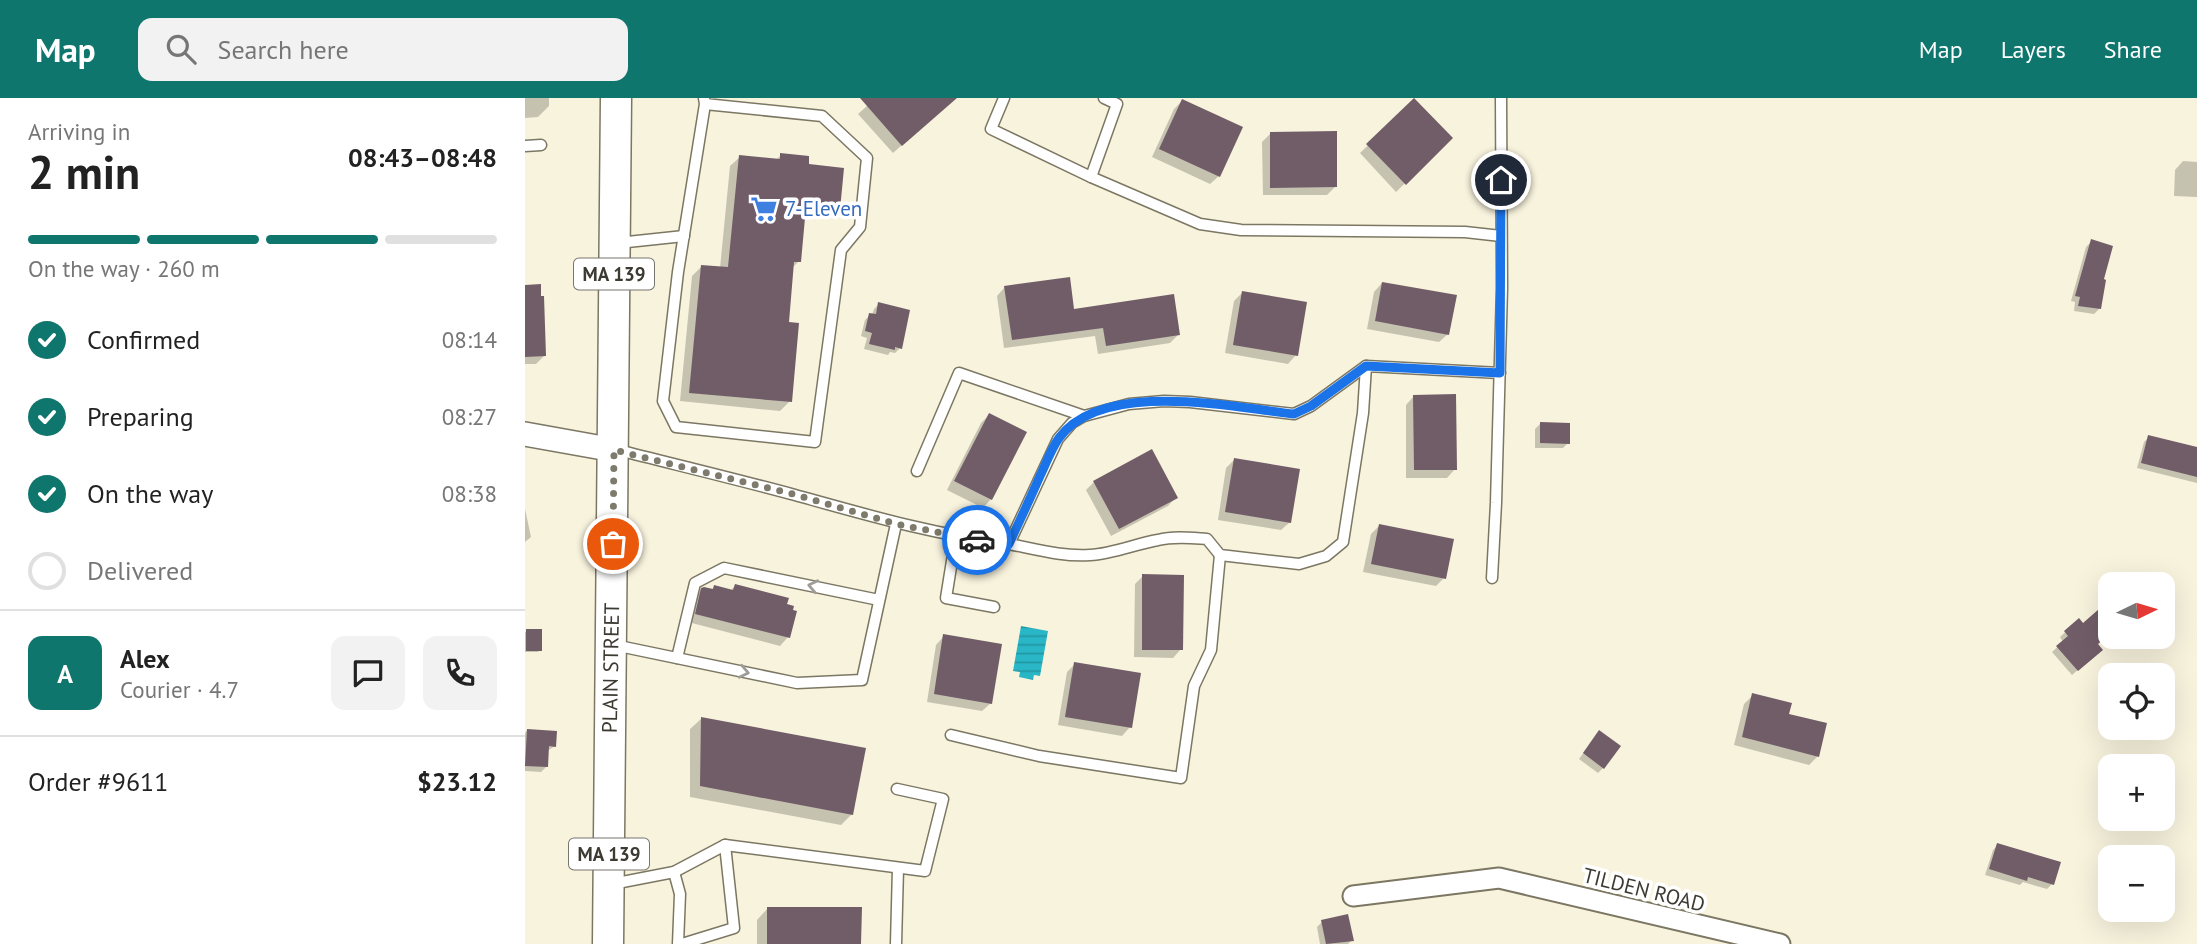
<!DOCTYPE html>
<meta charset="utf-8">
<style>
body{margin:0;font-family:"PT Sans",sans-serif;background:#f2f2f2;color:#222;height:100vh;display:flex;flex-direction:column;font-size:26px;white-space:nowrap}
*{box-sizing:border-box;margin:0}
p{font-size:23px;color:#767676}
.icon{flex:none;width:38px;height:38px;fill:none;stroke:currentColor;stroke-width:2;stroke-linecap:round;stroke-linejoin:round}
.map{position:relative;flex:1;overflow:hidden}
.panel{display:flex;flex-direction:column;background:#fff;width:525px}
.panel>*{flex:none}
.needle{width:46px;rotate:85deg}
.fabs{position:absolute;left:1573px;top:474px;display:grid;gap:14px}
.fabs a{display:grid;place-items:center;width:77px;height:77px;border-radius:14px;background:#fff;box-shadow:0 7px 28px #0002;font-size:35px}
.pin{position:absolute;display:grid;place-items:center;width:60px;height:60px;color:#fff;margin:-30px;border:4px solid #fff;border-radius:50%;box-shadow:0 2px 7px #0007}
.courier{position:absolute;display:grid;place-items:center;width:70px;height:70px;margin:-35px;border:5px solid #1a73e8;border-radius:50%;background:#fff;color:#222;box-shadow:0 2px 9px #0007}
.head em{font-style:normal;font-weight:600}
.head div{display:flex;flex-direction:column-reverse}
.head{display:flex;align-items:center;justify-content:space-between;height:119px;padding:0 28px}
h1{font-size:46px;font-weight:600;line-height:52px}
.bar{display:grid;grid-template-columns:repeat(4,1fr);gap:10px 7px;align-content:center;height:84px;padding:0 28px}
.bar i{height:9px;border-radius:5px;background:#e0e0e0}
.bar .current{background:#0f766e}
.bar p{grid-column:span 4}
.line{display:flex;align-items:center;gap:18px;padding:0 28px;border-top:2px solid #e0e0e0}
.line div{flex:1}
.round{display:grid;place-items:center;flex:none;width:74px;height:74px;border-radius:14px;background:#f2f2f2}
ol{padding:0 28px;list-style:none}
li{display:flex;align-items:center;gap:21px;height:77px}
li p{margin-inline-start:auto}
li .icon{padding:7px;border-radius:50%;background:#0f766e;color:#fff;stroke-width:4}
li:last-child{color:#767676}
li i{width:38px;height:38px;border:4px solid #e0e0e0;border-radius:50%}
header{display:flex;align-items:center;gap:42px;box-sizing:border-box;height:98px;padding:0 35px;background:#0f766e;color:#fff}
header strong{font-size:33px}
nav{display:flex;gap:38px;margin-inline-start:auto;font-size:24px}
.search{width:490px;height:63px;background:#f2f2f2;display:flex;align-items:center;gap:18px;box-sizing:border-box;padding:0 24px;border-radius:14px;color:#767676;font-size:26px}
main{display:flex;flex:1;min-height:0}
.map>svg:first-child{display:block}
.water{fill:url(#water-rules)}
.shadow{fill:#0003}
.building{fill:#715d68}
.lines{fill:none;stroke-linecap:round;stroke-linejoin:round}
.service-casing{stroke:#7b7763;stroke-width:13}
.minor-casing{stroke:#7b7763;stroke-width:23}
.tertiary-casing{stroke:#7b7763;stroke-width:26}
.primary-casing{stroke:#7b7763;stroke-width:33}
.service{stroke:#fff;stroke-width:10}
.minor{stroke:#fff;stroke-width:19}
.tertiary{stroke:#fff;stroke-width:23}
.primary{stroke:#fff;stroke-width:30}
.oneway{stroke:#9e9c98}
.done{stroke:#7e7b6d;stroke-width:7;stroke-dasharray:0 12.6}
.route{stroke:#1a73e8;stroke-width:9}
.labels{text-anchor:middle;stroke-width:7;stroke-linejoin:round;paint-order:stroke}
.shield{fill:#fff;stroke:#76756f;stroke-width:2}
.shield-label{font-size:19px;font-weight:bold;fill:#3c3a31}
.shop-label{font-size:21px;fill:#366cbe;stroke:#fff;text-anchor:start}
.street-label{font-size:21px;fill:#3c3a31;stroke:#fff}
</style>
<header>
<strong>Map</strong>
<div class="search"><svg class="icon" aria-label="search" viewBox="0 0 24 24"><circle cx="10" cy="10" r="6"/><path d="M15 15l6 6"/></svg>Search here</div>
<nav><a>Map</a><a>Layers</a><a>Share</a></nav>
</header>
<main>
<section class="panel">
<div class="head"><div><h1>2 min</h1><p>Arriving in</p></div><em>08:43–08:48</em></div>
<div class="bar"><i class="current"></i><i class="current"></i><i class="current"></i><i></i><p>On the way · 260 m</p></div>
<ol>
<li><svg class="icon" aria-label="check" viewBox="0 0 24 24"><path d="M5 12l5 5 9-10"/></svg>Confirmed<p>08:14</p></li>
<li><svg class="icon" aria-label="check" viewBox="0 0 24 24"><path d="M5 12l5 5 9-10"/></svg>Preparing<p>08:27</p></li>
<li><svg class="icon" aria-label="check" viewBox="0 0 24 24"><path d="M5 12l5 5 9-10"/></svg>On the way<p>08:38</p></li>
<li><i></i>Delivered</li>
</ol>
<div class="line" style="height:126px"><b class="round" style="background:#0f766e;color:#fff">A</b><div><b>Alex</b><p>Courier · 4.7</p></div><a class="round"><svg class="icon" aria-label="chat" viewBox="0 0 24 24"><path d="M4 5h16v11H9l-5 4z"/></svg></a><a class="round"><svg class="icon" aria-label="phone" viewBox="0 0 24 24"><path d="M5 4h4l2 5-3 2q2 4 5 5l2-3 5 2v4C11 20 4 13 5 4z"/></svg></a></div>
<div class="line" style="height:91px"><div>Order #9611</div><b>$23.12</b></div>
</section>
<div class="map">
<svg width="1672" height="846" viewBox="0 0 1672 846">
<defs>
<pattern id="water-rules" width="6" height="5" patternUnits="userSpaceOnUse" patternTransform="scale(1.75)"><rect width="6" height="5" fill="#29b7c8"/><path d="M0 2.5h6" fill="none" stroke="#2496a3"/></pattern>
</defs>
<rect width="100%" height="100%" fill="#f8f3dd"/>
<!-- water -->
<polygon class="water" points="496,528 523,533 515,578 509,577 508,582 494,579 495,574 488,573"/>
<!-- shadow -->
<g class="shadow">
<polygon points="0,0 24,0 24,8 13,19 0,20"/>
<polygon points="351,0 423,0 418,11 368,55 333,16"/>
<polygon points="890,2 926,40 871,94 835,55"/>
<polygon points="657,3 694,78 685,86 627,59 649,11"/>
<polygon points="746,35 811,88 802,97 738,97 737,44"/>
<polygon points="256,57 282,67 313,111 304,120 279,118 274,163 267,170 262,225 265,303 255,313 155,303 167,178 176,169 195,170 205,68 215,59 251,62"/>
<polygon points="1658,63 1672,64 1672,99 1649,98 1650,72"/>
<polygon points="1567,143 1577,183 1574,211 1569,216 1549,213 1550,204 1546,203 1561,149"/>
<polygon points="857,185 923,236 914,244 842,231 849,194"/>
<polygon points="0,189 19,258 11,266 0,266"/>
<polygon points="480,189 548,213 653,237 645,245 573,256 570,238 479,250 472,198"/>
<polygon points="717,195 771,257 763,266 700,255 709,203"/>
<polygon points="354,206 375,250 370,255 365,254 363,257 339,251 342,240 336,238 340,222 345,217 347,217 349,211"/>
<polygon points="889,298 930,371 922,380 881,380 881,307"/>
<polygon points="464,317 466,401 458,410 422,392 456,325"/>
<polygon points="1015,326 1043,345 1038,350 1010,350 1010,331"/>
<polygon points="1624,339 1672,360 1672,385 1612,370 1619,344"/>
<polygon points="709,362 765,424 756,432 693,422 701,370"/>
<polygon points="569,384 651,399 643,408 586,438 561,392"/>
<polygon points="0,411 6,439 0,444"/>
<polygon points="854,428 919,480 911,488 838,474 846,436"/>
<polygon points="618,478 656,551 648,560 609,559 610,486"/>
<polygon points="210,488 263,539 255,548 163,524 169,500 177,491 186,492 189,489 205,493"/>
<polygon points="1553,522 1570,547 1570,557 1547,577 1527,554 1538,544 1535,539"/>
<polygon points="2,533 15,552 13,554 0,554 0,534"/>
<polygon points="419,538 466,605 457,613 402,604 411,547"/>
<polygon points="550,566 605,629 597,638 533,627 542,574"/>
<polygon points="1228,597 1262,617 1300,626 1292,659 1284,667 1209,647 1219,606"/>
<polygon points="176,621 327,716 316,727 165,699 165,631"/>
<polygon points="2,632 30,648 22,653 21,669 16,674 0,673 0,635"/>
<polygon points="1069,640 1078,670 1073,675 1054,661"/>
<polygon points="1473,747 1527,786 1522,791 1498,784 1495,787 1460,777 1468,752"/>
<polygon points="243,810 335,846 232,846 232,822"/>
<polygon points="797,824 827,842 823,846 795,846 792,829"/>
</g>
<!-- building -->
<g class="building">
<polygon points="335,0 432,0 377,48"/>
<polygon points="889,0 928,40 881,87 841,46"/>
<polygon points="657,1 718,29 695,79 634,51"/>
<polygon points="812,33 812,89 745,90 745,34"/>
<polygon points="255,55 284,58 284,66 319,70 315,112 281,109 276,164 269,164 264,224 274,225 267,304 164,295 176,167 203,169 214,57 255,61"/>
<polygon points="1566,141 1588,148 1579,181 1581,182 1576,211 1553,208 1555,199 1550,198"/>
<polygon points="545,179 549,211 649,196 655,237 581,248 578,230 487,242 479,188"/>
<polygon points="857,184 932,197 924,237 850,223"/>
<polygon points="16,186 16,198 19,198 21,258 0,259 0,187"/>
<polygon points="717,193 782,204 773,258 708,247"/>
<polygon points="353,204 385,212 377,251 370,249 370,252 344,246 347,235 340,233 344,215 351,216"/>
<polygon points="931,296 932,372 889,372 888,297"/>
<polygon points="464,315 502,334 467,402 429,383"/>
<polygon points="1015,324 1045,325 1045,346 1015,345"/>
<polygon points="1623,337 1672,349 1672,379 1616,365"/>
<polygon points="627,351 653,400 594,431 568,383"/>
<polygon points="709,360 775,371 766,425 700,414"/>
<polygon points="854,426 929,441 921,481 846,466"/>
<polygon points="617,476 659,477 658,552 617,552"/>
<polygon points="210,486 264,500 262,506 269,508 268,512 272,513 265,540 170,516 176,490 179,489 188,491 189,487 208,492"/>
<polygon points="1574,511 1586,525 1586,535 1573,546 1578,552 1553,573 1531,548 1543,538 1539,533 1554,520 1558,525"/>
<rect x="1" y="531" width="16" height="22"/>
<polygon points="418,536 477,546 467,606 409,596"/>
<polygon points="549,564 616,575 607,630 540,619"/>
<polygon points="1227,595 1267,605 1264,616 1302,625 1294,659 1217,639"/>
<polygon points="176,619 341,650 328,717 175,688"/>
<polygon points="2,631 32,633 31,649 24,648 23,669 0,668"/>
<polygon points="1074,632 1096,648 1079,671 1058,655"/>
<polygon points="1472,745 1536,764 1529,787 1503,779 1502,783 1464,771"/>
<polygon points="242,809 337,809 336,846 242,846"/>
<polygon points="823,816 829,843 801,846 796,822"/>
</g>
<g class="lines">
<!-- service casing -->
<g class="service-casing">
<g id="service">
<polyline points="179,0 180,6 153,174 138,303 151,329 290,344 316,152 335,129 342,60 297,18 180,6"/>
<polyline points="479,0 466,31 566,79 675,126 716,132 940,134 976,138"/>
<polyline points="0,48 16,47"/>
<polyline points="566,79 592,6 579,0"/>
<polyline points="93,145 159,138"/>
<path d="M93 352C152 367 211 381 270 397 342 417 410 437 484 446L533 341 547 325 559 318 604 306 639 303 665 304 769 316 786 308 841 268"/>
<polyline points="392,373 434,275 559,318"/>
<polyline points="431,438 421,500 469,509"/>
<path d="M484 446C510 451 538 459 565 457 588 456 610 446 633 442 649 438 666 440 682 441L695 457 774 466 801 458 818 444 838 315 841 268 975 275"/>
<polyline points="967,480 971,405 977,190 976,0"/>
<polyline points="89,547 272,585 337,582 371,426"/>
<polyline points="152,560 170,485 199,470 354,502"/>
<polyline points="426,637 514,658 656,680 669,588 686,552 695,457"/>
<polyline points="149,774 155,796 153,846"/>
<polyline points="87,786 149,774 200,747 400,773 418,701 372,691"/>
<polyline points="157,846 209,830 200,747"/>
<polyline points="371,846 373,770"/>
</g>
</g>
<!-- minor casing -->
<g class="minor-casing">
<polyline id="minor" points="828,798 974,780 1255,846"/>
</g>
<!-- tertiary casing -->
<g class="tertiary-casing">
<polyline id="tertiary" points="0,336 89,352"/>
</g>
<!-- primary casing -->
<g class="primary-casing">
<polyline id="primary" points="83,846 91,0"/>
</g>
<!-- service -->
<use href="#service" class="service"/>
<!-- minor -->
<use href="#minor" class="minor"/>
<!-- tertiary -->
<use href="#tertiary" class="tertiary"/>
<!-- primary -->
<use href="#primary" class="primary"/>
</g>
<!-- one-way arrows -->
<defs><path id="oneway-chevron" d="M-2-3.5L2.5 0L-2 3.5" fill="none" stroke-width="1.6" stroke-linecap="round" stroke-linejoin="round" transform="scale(1.75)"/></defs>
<g class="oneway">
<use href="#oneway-chevron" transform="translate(288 488) rotate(-168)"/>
<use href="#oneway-chevron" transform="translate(219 574) rotate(12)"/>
</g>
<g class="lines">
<!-- done -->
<polyline class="done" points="88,446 89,352 268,396 371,426 452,442"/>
<!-- route -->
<path class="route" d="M452 442 484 446C494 424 505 401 515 378 521 366 526 351 534 340 578 281 706 309 769 316L786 308 841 268 975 275 976 82"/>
</g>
<!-- icons -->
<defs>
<g id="supermarket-bare" transform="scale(2.1)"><path d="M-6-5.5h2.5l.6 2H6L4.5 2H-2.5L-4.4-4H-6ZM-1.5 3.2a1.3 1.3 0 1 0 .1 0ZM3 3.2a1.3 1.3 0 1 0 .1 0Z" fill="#3f7fe0" stroke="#fff" stroke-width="2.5" paint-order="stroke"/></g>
</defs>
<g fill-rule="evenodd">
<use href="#supermarket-bare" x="239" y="111"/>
</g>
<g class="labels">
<!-- shield labels -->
<g class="shield">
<rect x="49" y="160.5" width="80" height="31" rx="5"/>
<rect x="44" y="740.5" width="80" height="31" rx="5"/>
</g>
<g class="shield-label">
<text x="89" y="183">MA 139</text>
<text x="84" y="763">MA 139</text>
</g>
<!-- shop labels -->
<g class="shop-label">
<text x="260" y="118">7-Eleven</text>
</g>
<!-- street labels -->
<g class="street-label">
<text transform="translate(86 570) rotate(-89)" y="7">PLAIN STREET</text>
<text transform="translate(1119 792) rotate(14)" y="7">TILDEN ROAD</text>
</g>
</g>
</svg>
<div class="fabs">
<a><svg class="needle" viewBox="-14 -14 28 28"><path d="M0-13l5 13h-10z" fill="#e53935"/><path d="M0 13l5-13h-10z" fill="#767676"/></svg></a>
<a><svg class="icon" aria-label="locate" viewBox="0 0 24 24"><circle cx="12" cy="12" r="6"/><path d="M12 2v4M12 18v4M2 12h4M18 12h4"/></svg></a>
<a>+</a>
<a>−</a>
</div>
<div class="pin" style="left:88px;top:446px;background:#ea580c"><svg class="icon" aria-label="bag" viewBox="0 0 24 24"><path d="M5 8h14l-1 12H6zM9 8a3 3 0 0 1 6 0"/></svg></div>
<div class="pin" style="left:976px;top:82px;background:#1f2937"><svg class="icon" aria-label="home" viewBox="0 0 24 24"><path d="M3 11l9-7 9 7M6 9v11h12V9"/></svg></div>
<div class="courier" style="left:452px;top:442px"><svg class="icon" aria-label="car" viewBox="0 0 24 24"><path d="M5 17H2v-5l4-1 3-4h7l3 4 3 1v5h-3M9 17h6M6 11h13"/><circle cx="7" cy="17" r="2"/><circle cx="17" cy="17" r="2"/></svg></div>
</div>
</main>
